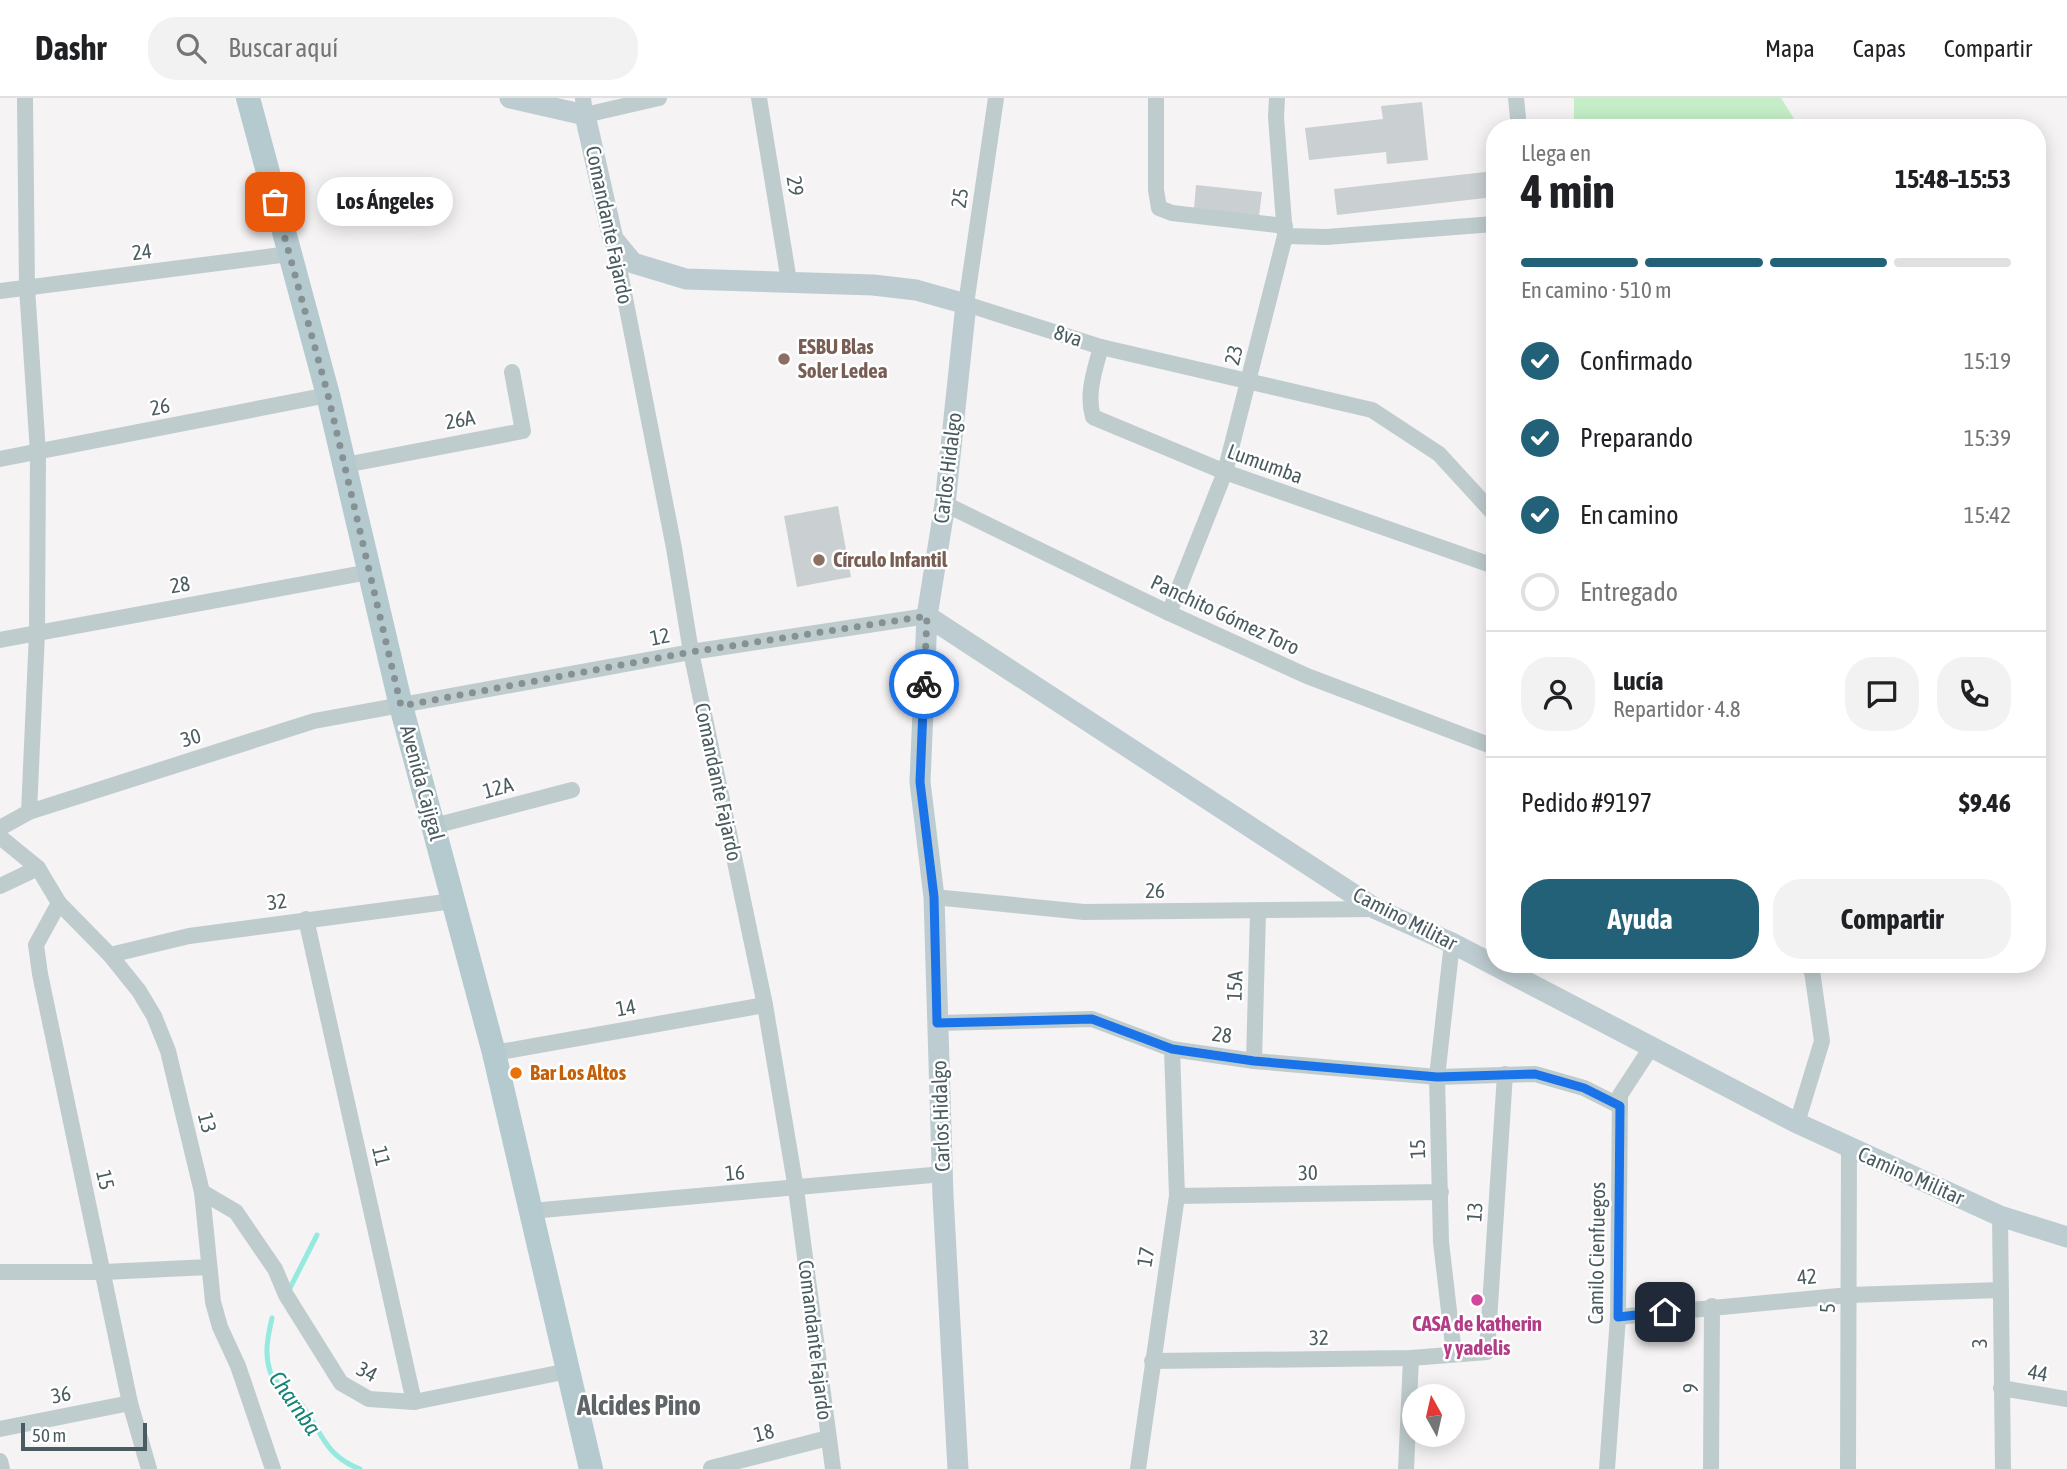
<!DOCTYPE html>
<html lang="es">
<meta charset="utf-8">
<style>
body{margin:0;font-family:"Asap Condensed",sans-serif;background:#f2f2f2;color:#202124;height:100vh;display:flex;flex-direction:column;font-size:26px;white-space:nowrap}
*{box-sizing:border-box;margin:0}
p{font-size:23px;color:#757577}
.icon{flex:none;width:38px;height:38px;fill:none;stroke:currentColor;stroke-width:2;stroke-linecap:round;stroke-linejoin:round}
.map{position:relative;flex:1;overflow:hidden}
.side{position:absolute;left:1486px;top:21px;width:560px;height:854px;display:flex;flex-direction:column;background:#fff;border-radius:28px;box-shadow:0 4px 18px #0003}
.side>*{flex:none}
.needle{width:46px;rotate:352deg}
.buttons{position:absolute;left:1402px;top:1286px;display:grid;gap:14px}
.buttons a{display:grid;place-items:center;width:63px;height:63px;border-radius:50%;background:#fff;box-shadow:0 4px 18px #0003;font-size:35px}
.scale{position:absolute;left:21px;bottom:18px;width:126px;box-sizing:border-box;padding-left:7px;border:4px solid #4b5c60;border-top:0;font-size:19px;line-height:24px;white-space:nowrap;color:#4b5c60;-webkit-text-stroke:5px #fff;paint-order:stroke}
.pin{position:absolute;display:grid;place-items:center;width:60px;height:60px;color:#fff;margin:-30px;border-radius:14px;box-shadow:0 4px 10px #0006}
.courier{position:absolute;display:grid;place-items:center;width:70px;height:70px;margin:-35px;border:5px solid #1a73e8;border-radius:50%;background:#fff;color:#222;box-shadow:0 2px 9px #0007}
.bubble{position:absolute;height:49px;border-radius:24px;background:#fff;box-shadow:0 4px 18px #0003;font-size:23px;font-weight:700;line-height:49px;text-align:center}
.head em{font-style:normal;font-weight:700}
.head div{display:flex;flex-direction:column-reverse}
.head{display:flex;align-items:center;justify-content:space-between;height:119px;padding:0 35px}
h1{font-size:46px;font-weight:700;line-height:52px}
.bar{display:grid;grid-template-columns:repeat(4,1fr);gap:10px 7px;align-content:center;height:84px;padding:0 35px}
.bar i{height:9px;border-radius:5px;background:#e0e0e0}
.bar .active{background:#226177}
.bar p{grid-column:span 4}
.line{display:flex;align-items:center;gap:18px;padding:0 35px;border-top:2px solid #e0e0e0}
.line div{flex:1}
.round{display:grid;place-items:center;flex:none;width:74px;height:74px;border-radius:28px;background:#f2f2f2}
ol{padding:0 35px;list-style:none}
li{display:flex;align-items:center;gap:21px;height:77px}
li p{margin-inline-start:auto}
li .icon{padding:7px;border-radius:50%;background:#226177;color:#fff;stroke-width:4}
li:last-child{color:#757577}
li i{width:38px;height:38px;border:4px solid #e0e0e0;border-radius:50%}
.cta{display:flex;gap:14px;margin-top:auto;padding:14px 35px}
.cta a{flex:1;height:80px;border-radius:28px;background:#226177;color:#fff;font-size:28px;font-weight:700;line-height:80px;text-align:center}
.cta a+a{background:#f2f2f2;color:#202124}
header{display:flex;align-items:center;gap:42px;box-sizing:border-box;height:98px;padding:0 35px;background:#fff;border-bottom:2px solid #e0e0e0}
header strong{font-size:33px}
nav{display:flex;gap:38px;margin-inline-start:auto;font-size:24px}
.search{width:490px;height:63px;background:#f2f2f2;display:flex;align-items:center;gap:18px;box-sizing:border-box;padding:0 24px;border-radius:28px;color:#757577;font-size:26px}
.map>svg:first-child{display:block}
.green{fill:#c5eec8}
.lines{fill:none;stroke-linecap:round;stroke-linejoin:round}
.stream{stroke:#95e9df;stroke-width:5}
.building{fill:#cacfd2}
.street{stroke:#bfccce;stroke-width:16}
.secondary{stroke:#bdccd0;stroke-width:21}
.primary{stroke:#b4cacf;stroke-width:24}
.done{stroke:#869194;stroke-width:7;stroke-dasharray:0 12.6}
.route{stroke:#1a73e8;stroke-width:9}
.education-dot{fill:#8d6e63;stroke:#fff;stroke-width:2.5}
.food-dot{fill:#e8710a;stroke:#fff;stroke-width:2.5}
.hotel-dot{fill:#d1479c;stroke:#fff;stroke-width:2.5}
.labels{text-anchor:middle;stroke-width:5;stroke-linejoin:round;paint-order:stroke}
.street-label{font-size:21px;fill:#4b5c60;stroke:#fff}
.education-label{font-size:21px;font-weight:bold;fill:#785e54;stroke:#fff;text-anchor:start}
.food-label{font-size:21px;font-weight:bold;fill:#c56008;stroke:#fff;text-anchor:start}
.hotel-label{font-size:21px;font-weight:bold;fill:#b23c85;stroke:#fff}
.water-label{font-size:23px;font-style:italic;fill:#138377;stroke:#fff}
.district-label{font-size:28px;font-weight:bold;fill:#5f6567;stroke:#fff}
</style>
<header>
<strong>Dashr</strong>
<div class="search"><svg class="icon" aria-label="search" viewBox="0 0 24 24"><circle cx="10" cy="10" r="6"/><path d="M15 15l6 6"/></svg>Buscar aquí</div>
<nav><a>Mapa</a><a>Capas</a><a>Compartir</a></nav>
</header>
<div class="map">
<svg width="2067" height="1371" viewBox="0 0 2067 1371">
<rect width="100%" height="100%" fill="#f5f3f4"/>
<!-- green -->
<polygon class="green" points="1574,0 1781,0 1800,30 1574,30"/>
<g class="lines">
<!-- stream -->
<g class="stream">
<polyline points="288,1194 317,1137"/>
<path d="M272 1220C268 1238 264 1255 270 1273 273 1284 288 1292 296 1300 320 1326 321 1357 360 1371"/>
</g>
</g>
<!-- building -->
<g class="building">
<polygon points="1422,4 1428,62 1387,66 1386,54 1309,62 1305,30 1383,21 1381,8"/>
<polygon points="1494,73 1494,99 1337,117 1334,91"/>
<polygon points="1196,87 1262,94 1259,118 1194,110"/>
<polygon points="838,408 851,479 797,489 784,418"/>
</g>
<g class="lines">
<!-- street -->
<g class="street">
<polyline points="25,0 27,190 38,355 37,535 29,714"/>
<polyline points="583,0 585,17 659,0"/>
<polyline points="759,0 789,183"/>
<polyline points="996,0 966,206 1101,249 1372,312 1439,356 1494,416"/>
<polyline points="1156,0 1156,92 1159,110 1172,115 1285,128"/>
<polyline points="1516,0 1519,30"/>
<polyline points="1285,138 1326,139 1494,126"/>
<polyline points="614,144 674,450 691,554 765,907 796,1091 833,1371"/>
<polyline points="0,193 289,156"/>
<path d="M1101 249C1095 271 1086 296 1093 319L1225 374 1494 468"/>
<polyline points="0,361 328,297"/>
<polyline points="345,367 523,333 512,274"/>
<polyline points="945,406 1169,515 1307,578 1494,649"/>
<polyline points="1169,515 1225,374 1285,138 1276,19 1277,0"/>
<polyline points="0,542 369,474"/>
<polyline points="434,728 572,692"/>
<polyline points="0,730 29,714 314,623 691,554 927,518"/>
<polyline points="0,739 38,770 59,805 110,857 139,893 154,918 168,953 202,1094 213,1204 220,1229 238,1268 273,1371"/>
<polyline points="0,788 38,770"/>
<polyline points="934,799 1084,814 1376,811"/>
<polyline points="59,805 36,847 40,876 130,1305 149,1371"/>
<polyline points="306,821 414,1304"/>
<polyline points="1452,845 1437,979 1441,1144 1454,1256"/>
<polyline points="110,857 189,838 453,803"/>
<polyline points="937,925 1092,921 1172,951 1254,963 1437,979 1535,976 1584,990 1620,1008"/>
<polyline points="494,955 765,907"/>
<polyline points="1254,963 1258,814"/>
<polyline points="1797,1025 1822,943 1812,873 1806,866"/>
<polyline points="202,1094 236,1114 275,1171 286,1197 341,1285 369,1301 414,1304 568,1273"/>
<polyline points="1177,1098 1441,1094"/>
<polyline points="531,1113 943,1076"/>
<polyline points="2000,1118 2003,1371"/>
<polyline points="0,1174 104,1174 209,1169"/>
<polyline points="1618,1219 1849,1197 2001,1192"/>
<polyline points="1152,1263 1411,1260 1487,1254 1505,976"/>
<polyline points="2001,1290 2067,1301"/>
<polyline points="0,1331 130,1305"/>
<polyline points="0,1363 2,1371"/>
<polyline points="711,1370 828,1340"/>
<polyline points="1138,1371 1177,1098 1172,951"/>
<polyline points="1406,1371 1411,1260"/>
<polyline points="1607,1371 1618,1219 1620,997 1652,948"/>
<polyline points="1711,1371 1712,1208"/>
<polyline points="1848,1371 1849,1050"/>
</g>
<!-- secondary -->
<g class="secondary">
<polyline points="510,0 585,17 613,141 633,165 686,181 873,187 916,192 966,206 945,406 927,518 920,684 934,799 943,1098 958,1371"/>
<polyline points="927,518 1376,811 1452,845 1797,1025 2000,1118 2067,1139"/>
</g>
<!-- primary -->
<polyline class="primary" points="248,0 328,297 401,608 494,955 591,1371"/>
</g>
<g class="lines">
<!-- done -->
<polyline class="done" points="275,104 328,297 401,608 691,554 927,518 924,586"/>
<!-- route -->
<polyline class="route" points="924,586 920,684 934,799 937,925 1092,921 1172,951 1254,963 1437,979 1535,976 1584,990 1620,1008 1618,1219 1665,1214"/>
</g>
<!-- markers -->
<g class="education-dot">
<circle cx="784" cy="261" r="7"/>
<circle cx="819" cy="462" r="7"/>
</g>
<circle class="food-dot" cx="516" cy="975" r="7"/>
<circle class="hotel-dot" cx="1477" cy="1202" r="7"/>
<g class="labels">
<!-- street labels -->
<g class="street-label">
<text transform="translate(795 88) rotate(81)" y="7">29</text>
<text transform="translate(960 100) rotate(-82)" y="7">25</text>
<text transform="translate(609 127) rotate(78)" y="7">Comandante Fajardo</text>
<text transform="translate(142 154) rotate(-7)" y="7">24</text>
<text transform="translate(1068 238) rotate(18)" y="7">8va</text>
<text transform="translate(1234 257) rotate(-76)" y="7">23</text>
<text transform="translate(160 309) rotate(-11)" y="7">26</text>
<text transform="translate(460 322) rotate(-10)" y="7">26A</text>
<text transform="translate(1265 366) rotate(20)" y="7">Lumumba</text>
<text transform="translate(948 370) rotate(-83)" y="7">Carlos Hidalgo</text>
<text transform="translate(180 487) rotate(-10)" y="7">28</text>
<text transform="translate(1225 517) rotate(25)" y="7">Panchito Gómez Toro</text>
<text transform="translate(660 539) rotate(-11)" y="7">12</text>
<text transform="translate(191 640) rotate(-17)" y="7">30</text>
<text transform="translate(718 684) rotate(78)" y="7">Comandante Fajardo</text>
<text transform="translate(422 685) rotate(75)" y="7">Avenida Cajigal</text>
<text transform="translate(498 690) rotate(-15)" y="7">12A</text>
<text x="1155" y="800">26</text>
<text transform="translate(277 804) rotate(-8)" y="7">32</text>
<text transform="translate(1405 821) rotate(27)" y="7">Camino Militar</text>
<text transform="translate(1235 888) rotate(-88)" y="7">15A</text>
<text transform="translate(626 910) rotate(-10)" y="7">14</text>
<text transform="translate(1222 937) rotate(8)" y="7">28</text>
<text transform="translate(941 1018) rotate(-92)" y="7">Carlos Hidalgo</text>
<text transform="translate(207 1025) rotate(76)" y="7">13</text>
<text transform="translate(1418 1051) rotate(-92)" y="7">15</text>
<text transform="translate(381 1058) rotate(77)" y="7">11</text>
<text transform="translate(735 1075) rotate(-5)" y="7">16</text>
<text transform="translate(1308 1075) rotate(-1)" y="7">30</text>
<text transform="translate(1911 1078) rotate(24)" y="7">Camino Militar</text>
<text transform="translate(105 1082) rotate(77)" y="7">15</text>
<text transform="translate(1475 1114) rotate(-86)" y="7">13</text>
<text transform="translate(1597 1155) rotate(-89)" y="7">Camilo Cienfuegos</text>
<text transform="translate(1146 1159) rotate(-81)" y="7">17</text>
<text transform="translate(1807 1179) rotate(-5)" y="7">42</text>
<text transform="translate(1828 1210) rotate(-90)" y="7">5</text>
<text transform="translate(1319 1240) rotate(-1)" y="7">32</text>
<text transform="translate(815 1242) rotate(83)" y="7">Comandante Fajardo</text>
<text transform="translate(1980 1245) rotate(-90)" y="7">3</text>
<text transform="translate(367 1274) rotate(27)" y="7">34</text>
<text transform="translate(2038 1275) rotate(10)" y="7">44</text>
<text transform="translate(1691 1290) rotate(-90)" y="7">9</text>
<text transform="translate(61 1297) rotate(-11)" y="7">36</text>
<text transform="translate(764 1335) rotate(-14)" y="7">18</text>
</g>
<!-- education labels -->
<g class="education-label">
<text x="798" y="256">ESBU Blas<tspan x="798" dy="24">Soler Ledea</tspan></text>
<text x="833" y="469">Círculo Infantil</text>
</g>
<!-- food labels -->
<g class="food-label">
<text x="530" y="982">Bar Los Altos</text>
</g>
<!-- hotel labels -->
<g class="hotel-label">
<text x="1477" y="1233">CASA de katherin<tspan x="1477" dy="24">y yadelis</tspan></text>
</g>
<!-- water labels -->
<g class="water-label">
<text transform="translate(295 1305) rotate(55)" y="8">Charnba</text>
</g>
<!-- district labels -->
<g class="district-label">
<text x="639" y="1317">Alcides Pino</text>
</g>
</g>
</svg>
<div class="buttons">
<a><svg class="needle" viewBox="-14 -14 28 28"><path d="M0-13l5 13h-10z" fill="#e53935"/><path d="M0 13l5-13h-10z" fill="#757577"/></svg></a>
</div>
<div class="scale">50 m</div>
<div class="pin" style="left:275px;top:104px;background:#ea580c"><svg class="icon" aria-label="bag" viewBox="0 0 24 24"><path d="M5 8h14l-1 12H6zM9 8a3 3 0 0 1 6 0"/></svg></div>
<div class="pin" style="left:1665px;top:1214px;background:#1f2937"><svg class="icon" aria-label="home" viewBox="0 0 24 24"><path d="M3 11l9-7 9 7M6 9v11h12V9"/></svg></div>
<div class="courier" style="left:924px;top:586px"><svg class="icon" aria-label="bike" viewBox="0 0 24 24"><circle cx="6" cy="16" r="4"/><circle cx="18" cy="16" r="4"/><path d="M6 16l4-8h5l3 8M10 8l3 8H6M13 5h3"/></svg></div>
<div class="bubble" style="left:317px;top:79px;width:136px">Los Ángeles</div>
<section class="side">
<div class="head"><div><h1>4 min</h1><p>Llega en</p></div><em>15:48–15:53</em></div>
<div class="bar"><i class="active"></i><i class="active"></i><i class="active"></i><i></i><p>En camino · 510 m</p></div>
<ol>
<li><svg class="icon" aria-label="check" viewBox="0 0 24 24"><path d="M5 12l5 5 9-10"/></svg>Confirmado<p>15:19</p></li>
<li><svg class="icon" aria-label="check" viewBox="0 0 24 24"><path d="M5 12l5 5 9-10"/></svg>Preparando<p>15:39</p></li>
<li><svg class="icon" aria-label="check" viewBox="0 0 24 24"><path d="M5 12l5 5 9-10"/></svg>En camino<p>15:42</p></li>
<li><i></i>Entregado</li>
</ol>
<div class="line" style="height:126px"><a class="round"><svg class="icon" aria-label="person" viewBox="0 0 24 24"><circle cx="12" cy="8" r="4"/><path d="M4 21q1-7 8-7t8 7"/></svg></a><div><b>Lucía</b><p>Repartidor · 4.8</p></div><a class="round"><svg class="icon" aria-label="chat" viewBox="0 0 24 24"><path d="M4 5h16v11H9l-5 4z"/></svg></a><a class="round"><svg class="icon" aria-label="phone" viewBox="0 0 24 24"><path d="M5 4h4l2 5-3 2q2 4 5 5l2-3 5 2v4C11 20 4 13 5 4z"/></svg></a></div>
<div class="line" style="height:91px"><div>Pedido #9197</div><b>$9.46</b></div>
<div class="cta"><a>Ayuda</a><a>Compartir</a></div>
</section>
</div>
